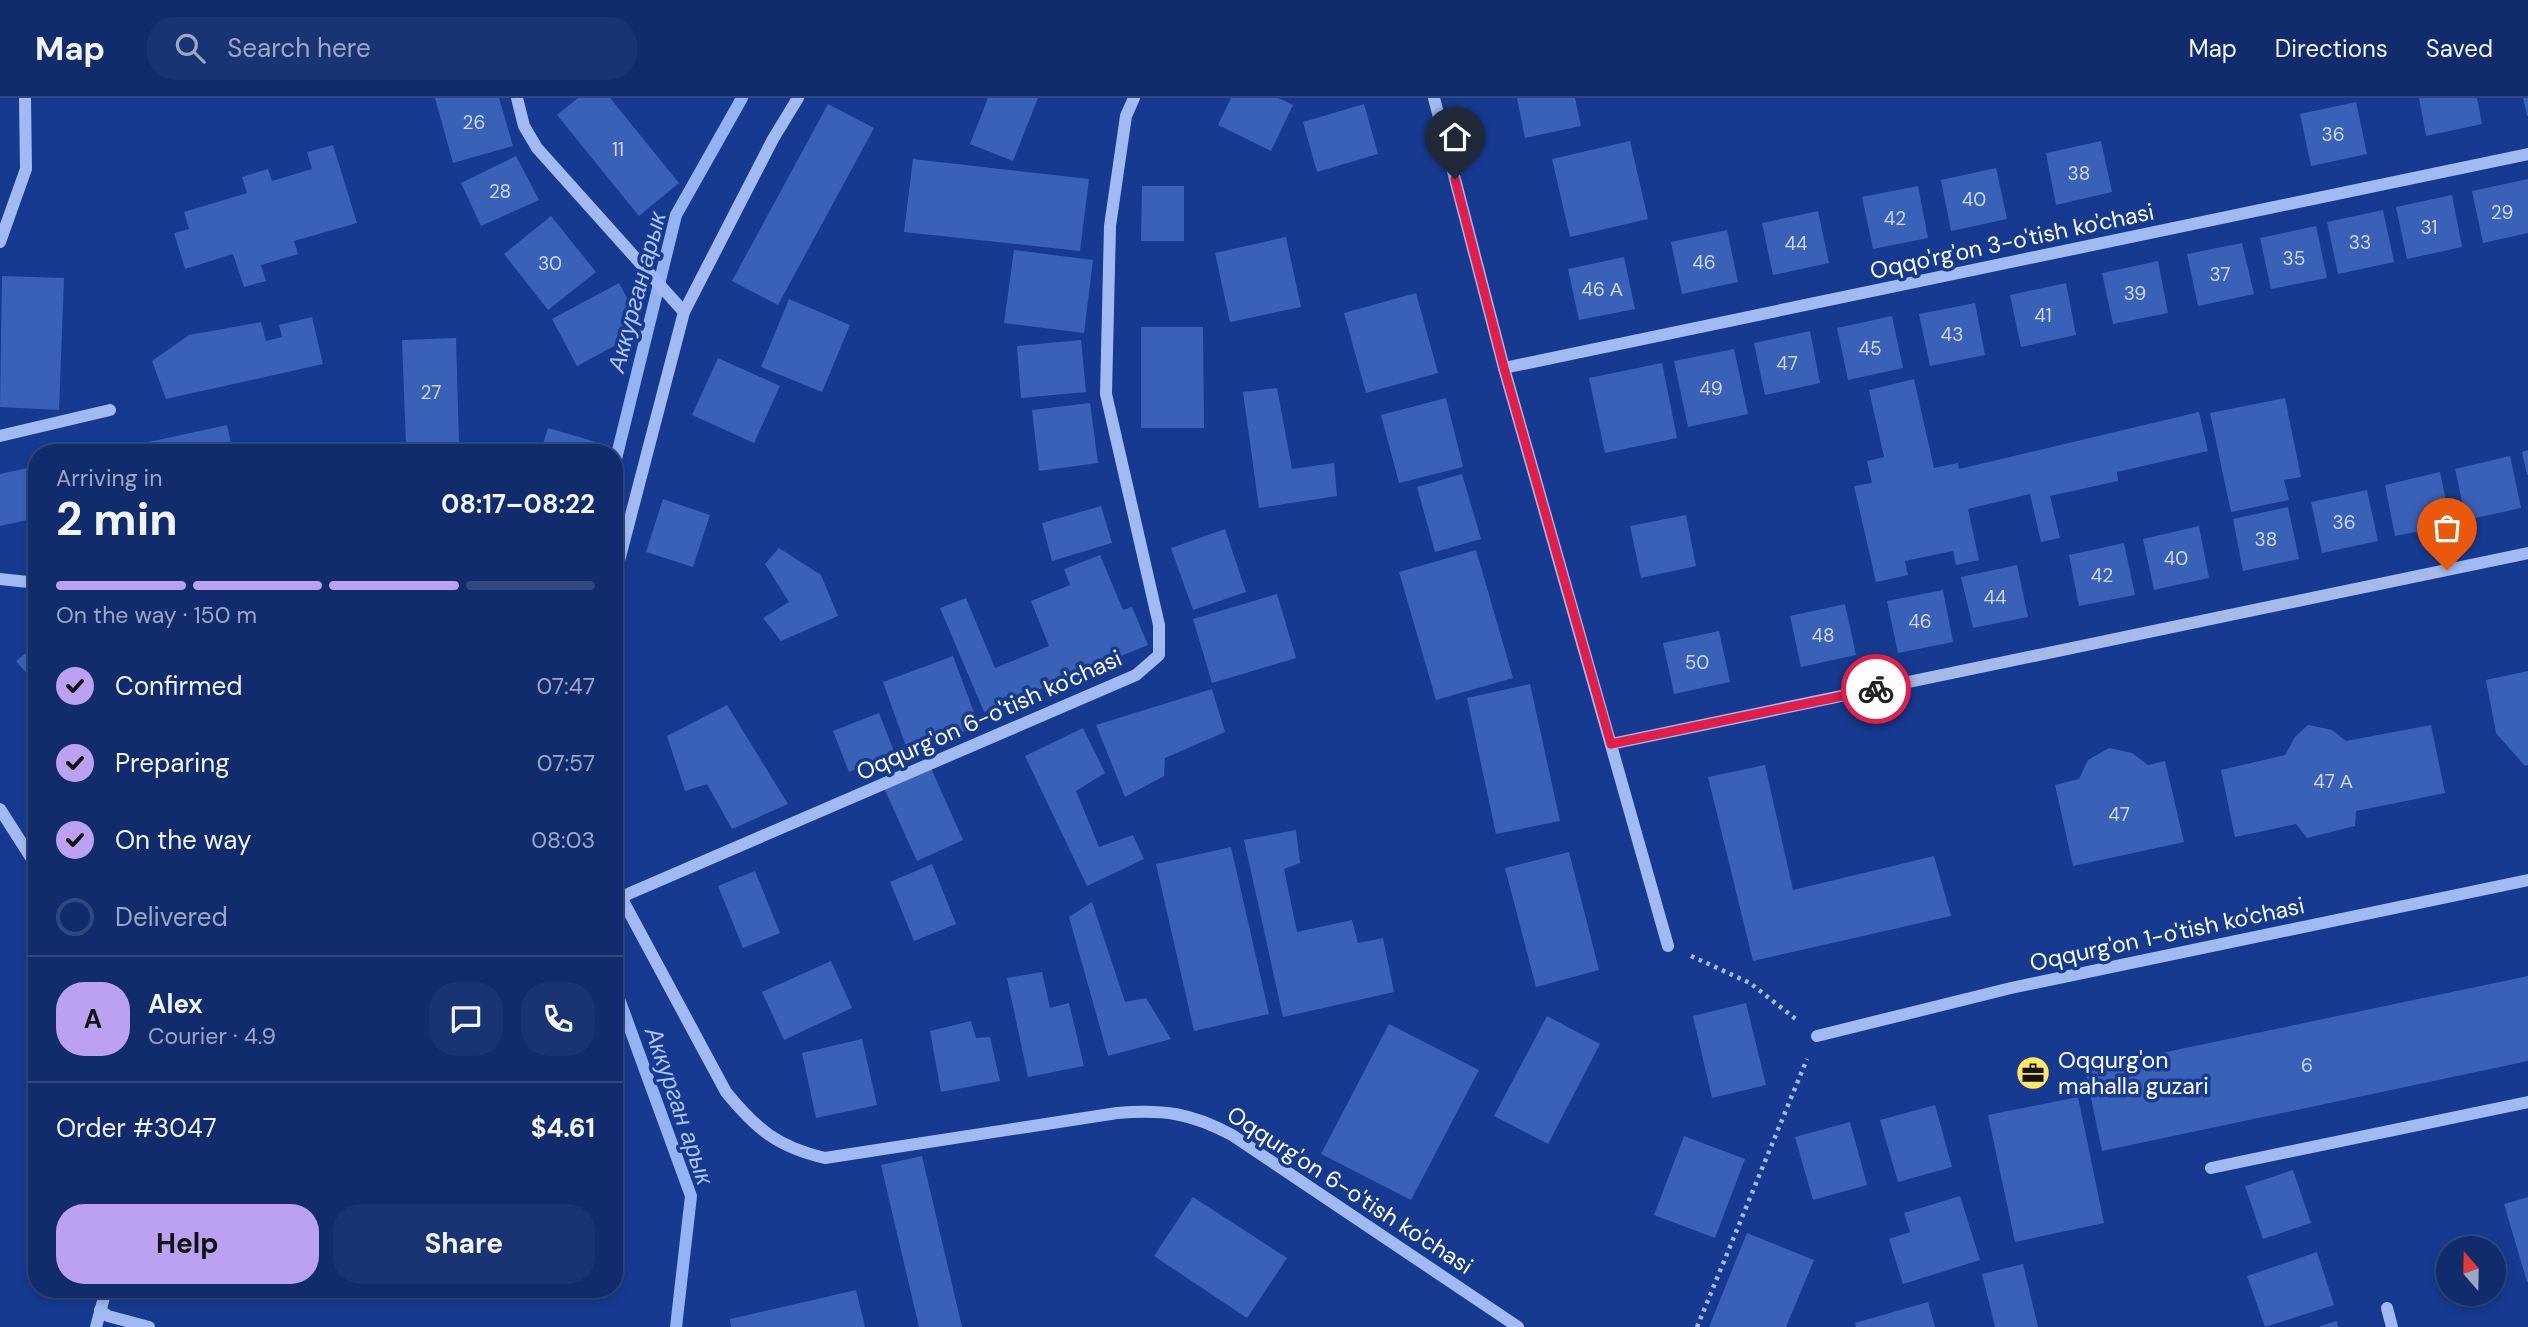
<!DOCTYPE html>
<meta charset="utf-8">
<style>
body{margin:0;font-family:"DM Sans",sans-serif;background:#193472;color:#f1f3f6;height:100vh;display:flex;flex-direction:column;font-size:26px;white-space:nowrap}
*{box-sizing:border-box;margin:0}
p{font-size:23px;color:#9ca7c2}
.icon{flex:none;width:38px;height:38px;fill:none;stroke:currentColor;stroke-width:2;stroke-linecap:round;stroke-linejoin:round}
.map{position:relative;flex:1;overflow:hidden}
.sheet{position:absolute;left:28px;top:346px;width:595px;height:854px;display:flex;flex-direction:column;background:#102c6c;border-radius:28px;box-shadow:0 4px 10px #0003,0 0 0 2px #30487f}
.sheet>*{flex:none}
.needle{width:46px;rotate:340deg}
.buttons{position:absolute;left:2436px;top:1138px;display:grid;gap:14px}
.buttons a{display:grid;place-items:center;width:70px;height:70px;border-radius:50%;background:#102c6c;box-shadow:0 4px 10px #0003,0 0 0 2px #30487f;font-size:35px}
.pin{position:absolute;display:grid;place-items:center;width:60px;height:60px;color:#fff;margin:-72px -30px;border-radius:50% 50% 50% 0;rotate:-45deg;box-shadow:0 0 7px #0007}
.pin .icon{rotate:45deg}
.courier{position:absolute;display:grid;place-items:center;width:70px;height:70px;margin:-35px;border:5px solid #e11d48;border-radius:50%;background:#fff;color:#222;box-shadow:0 2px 9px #0007}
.head em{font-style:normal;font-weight:700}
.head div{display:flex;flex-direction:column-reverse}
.head{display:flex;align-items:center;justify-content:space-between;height:119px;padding:0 28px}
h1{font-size:46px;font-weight:700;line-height:52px}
.bar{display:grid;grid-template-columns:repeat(4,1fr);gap:10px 7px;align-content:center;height:84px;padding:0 28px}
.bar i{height:9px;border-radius:5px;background:#30487f}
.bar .active{background:#bca0f2}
.bar p{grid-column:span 4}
.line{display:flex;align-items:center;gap:18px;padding:0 28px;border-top:2px solid #30487f}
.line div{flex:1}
.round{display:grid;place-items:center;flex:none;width:74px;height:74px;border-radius:28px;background:#193472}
ol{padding:0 28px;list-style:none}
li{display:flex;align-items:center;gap:21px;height:77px}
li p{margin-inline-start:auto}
li .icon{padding:7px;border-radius:50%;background:#bca0f2;color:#111;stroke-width:4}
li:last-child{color:#9ca7c2}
li i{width:38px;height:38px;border:4px solid #30487f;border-radius:50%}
.cta{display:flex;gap:14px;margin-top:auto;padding:14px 28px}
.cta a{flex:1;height:80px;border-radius:28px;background:#bca0f2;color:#111;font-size:28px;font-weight:700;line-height:80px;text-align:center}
.cta a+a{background:#193472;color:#f1f3f6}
header{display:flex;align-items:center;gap:42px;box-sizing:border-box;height:98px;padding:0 35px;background:#102c6c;border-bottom:2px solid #30487f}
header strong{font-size:33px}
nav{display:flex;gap:38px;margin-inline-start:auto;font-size:24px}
.search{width:490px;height:63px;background:#193472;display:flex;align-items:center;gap:18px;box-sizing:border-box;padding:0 24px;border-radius:28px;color:#9ca7c2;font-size:26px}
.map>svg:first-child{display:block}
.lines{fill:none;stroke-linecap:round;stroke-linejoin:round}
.stream{stroke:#93b3f3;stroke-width:12}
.building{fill:#3961b7}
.path{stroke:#a1baf1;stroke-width:4.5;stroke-dasharray:3.5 5;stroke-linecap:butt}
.minor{stroke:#a1baf1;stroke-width:12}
.done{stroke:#adbad8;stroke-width:7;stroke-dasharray:0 12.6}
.route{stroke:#e11d48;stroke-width:9}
.labels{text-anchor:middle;stroke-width:7;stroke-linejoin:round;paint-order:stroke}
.number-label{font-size:19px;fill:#ced8ed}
.street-label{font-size:23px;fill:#fff;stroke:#153a90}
.poi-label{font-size:23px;fill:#fff;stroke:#153a90;text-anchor:start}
.water-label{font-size:24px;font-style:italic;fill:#adc5f8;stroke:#153a90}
</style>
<header>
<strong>Map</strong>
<div class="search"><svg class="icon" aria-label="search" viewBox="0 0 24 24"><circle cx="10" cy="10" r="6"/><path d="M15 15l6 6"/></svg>Search here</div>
<nav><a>Map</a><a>Directions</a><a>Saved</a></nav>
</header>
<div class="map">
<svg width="2528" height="1229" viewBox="0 0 2528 1229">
<rect width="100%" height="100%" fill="#153a90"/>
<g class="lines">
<!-- stream -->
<g class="stream">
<polyline points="614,369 676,117 742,0"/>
<polyline points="614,887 691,1098 676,1229"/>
</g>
</g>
<!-- building -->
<g class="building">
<polygon points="435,0 499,0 513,48 453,65"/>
<polygon points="578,0 610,0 679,85 639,118 557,17"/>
<polygon points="988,0 1038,0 1013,63 970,46"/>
<polygon points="1231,0 1278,0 1293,7 1271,53 1218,27"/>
<polygon points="1517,0 1575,0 1581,28 1525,40"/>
<polygon points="2419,0 2477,0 2482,26 2426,38"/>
<polygon points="2523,0 2528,0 2528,18 2527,18"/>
<polygon points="2356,4 2367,56 2311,68 2300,16"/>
<polygon points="828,6 874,30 778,207 732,183"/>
<polygon points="1364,6 1378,56 1317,74 1303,24"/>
<polygon points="1630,43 1648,121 1570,139 1552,61"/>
<polygon points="2101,43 2112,94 2056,107 2046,55"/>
<polygon points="333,47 357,125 294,143 298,156 261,167 266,183 244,189 233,156 185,171 174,135 189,131 184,114 247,95 242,79 268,71 272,83 312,71 307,54"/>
<polygon points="516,58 539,102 481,128 461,85"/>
<polygon points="913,61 1089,81 1080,153 904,134"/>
<polygon points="1996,70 2007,121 1951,133 1941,82"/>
<polygon points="2528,81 2528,135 2483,145 2472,93"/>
<polygon points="1142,88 1184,88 1184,143 1141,143"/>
<polygon points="1918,88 1928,140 1873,151 1862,99"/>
<polygon points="2452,97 2462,149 2407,161 2396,109"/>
<polygon points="2383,112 2394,164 2338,176 2327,124"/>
<polygon points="1818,113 1829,165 1773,177 1762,125"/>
<polygon points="551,118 596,174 548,212 504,156"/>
<polygon points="2316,128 2327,180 2271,191 2260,140"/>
<polygon points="1727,132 1738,184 1682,196 1671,144"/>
<polygon points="1286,139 1301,209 1230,224 1215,155"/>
<polygon points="2242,145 2254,196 2198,208 2187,156"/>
<polygon points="1014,152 1093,162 1084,235 1004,225"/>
<polygon points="1624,159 1635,211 1579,222 1568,171"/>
<polygon points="2158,163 2168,215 2113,226 2102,175"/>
<polygon points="2,178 64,180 59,312 0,309"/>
<polygon points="619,185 644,232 577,268 552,221"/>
<polygon points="2066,185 2076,237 2021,249 2010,197"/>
<polygon points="1416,195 1438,275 1366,295 1344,215"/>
<polygon points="789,201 850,227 822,294 761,269"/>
<polygon points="1975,205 1985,257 1930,268 1919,216"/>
<polygon points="1892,218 1903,270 1848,282 1837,230"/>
<polygon points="312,219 323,266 166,301 152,263 189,237 261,224 266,243 282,239 279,227"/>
<polygon points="1141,229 1203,229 1204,330 1141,330"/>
<polygon points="1810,233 1820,285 1765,297 1754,245"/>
<polygon points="456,240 459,346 406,347 402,242"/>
<polygon points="1081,242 1086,294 1021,300 1017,248"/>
<polygon points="1734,251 1748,316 1688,329 1674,263"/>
<polygon points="718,260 780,288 754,345 692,317"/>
<polygon points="1662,265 1677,340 1605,355 1589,280"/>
<polygon points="1914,281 1934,370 1958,365 1959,371 2199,314 2208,353 2117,374 2118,383 2050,398 2060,440 2041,444 2030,396 1968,411 1979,462 1956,467 1953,453 1905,463 1908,477 1876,484 1854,388 1872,385 1867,363 1884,359 1869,292"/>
<polygon points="1277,290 1292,371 1334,365 1337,398 1259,410 1243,294"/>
<polygon points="1446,300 1463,369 1399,385 1381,317"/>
<polygon points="2285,300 2301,379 2284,382 2289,402 2231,414 2210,315"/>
<polygon points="1090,305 1098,365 1039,373 1032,312"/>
<polygon points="227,327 233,355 103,355 103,354"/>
<polygon points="548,330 603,346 600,355 540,355"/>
<polygon points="2528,352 2528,377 2527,377 2522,354"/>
<polygon points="2510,358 2521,410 2466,422 2455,371"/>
<polygon points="37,368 37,420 0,428 0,376"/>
<polygon points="2440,374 2451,427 2395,438 2385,387"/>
<polygon points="1462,376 1481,441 1435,454 1417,389"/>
<polygon points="2367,392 2378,443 2322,455 2311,404"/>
<polygon points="663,401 710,417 693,469 646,454"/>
<polygon points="1101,408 1112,445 1052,463 1042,425"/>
<polygon points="2288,409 2299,461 2243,473 2233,421"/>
<polygon points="1686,417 1696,468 1641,480 1630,428"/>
<polygon points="2199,428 2209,480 2154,492 2143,441"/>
<polygon points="1225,431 1246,494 1193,512 1171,450"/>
<polygon points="2124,445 2135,497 2079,508 2069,457"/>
<polygon points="779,450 821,477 838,518 781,543 763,520 789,504 765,466"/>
<polygon points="1476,452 1513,580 1436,602 1399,474"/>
<polygon points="1100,457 1123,512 1132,509 1148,547 984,614 940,510 966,500 995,570 1049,548 1031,503 1070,487 1064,471"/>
<polygon points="2017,467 2028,519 1973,530 1961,479"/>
<polygon points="1943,492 1953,544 1898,555 1887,503"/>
<polygon points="1277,496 1296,560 1212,585 1193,521"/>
<polygon points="1845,506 1856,557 1801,569 1790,518"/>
<polygon points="1719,533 1730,584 1674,596 1663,545"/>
<polygon points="37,546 37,588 16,563"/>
<polygon points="953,558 979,628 908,654 883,584"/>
<polygon points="2528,573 2528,667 2525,668 2496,635 2486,582"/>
<polygon points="1530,586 1560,723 1496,736 1467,600"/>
<polygon points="1212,591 1225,634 1165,660 1164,678 1125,699 1096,627"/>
<polygon points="727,607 788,706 732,731 707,686 685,693 667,638"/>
<polygon points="879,615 895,656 849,674 833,633"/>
<polygon points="2308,627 2332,632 2346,643 2431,627 2445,695 2356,713 2355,728 2307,740 2296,726 2235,739 2221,672 2285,657 2295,639"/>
<polygon points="1083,630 1105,675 1076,693 1099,749 1133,737 1144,761 1087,788 1025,658"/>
<polygon points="2109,650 2132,655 2148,667 2165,663 2184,744 2073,768 2055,687 2079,681 2088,662"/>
<polygon points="1765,667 1793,792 1934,758 1951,818 1753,863 1708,679"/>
<polygon points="930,668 963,742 917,763 884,690"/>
<polygon points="1296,732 1300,765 1284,771 1297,834 1352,822 1358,845 1383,840 1394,894 1283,919 1244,742"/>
<polygon points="1231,749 1269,916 1194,933 1156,766"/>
<polygon points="1569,754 1599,872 1536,889 1505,770"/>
<polygon points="932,766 956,826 914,843 890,784"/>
<polygon points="755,773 780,835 743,850 718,788"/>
<polygon points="1092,804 1125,904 1146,900 1171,941 1108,958 1069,819"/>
<polygon points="831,863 852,910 784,942 762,894"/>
<polygon points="1042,874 1050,910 1069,905 1084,968 1028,979 1007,880"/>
<polygon points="2528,878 2528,963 2102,1053 2085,971"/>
<polygon points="1746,905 1766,987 1712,1000 1693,918"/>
<polygon points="1547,918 1600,946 1548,1046 1494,1018"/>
<polygon points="971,923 976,940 990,939 1000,983 941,994 930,933"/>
<polygon points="1389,926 1479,972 1411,1102 1321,1056"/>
<polygon points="862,941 877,1007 816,1020 802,955"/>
<polygon points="2078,999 2104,1125 2015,1144 1988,1017"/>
<polygon points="1935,1007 1952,1069 1898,1084 1880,1022"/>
<polygon points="1850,1024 1867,1087 1813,1102 1795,1039"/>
<polygon points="1684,1038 1745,1061 1715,1140 1654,1117"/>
<polygon points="922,1058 962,1229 919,1229 881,1067"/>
<polygon points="2293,1072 2311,1125 2263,1141 2245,1088"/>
<polygon points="1960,1098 1980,1162 1903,1186 1889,1141 1910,1134 1904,1115"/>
<polygon points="1193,1099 1287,1160 1247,1220 1154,1158"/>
<polygon points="2528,1099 2528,1184 2527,1184 2504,1106"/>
<polygon points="1747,1135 1814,1162 1786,1229 1709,1229"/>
<polygon points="2317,1154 2334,1207 2265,1229 2247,1178"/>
<polygon points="2023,1166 2038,1229 1995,1229 1982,1176"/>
<polygon points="856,1192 865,1229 731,1229 730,1221"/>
<polygon points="1928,1204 1935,1229 1856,1229 1855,1225"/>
<polygon points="2337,1223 2338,1229 2320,1229 2320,1228"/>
</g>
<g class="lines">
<!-- path -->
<g class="path">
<polyline points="1691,858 1750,885 1797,922"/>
<polyline points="1697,1229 1807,961"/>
</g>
<!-- minor -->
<g class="minor">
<polyline points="517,0 524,28 537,50 684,214"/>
<polyline points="1434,0 1504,270 1668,848"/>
<polyline points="0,144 26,71 25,0"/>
<polyline points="1504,270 2528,56"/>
<polyline points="0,338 110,312"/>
<polyline points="0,481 37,485"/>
<polyline points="614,482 684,214 773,41 798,0"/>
<polyline points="1611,646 2528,455"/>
<polyline points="0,711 37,769"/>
<path d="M614 776 621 799 726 994C757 1032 778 1049 825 1060L1117 1015C1163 1011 1191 1015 1232 1037L1518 1229"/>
<polyline points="621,799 1136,577 1159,557 1159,527 1106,296 1110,128 1126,18 1134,0"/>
<polyline points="1817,938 2011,890 2528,782"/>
<polyline points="2211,1070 2528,1004"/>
<polyline points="2387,1210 2392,1229"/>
<polyline points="100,1212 108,1218 149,1229"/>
<polyline points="96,1229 106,1192"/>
</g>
</g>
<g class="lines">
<!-- done -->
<polyline class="done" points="1876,591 2447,472"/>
<!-- route -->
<polyline class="route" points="1455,81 1504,270 1611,646 1876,591"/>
</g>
<!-- icons -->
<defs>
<g id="office-disc" transform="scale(1.75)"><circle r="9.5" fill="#ffe761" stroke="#153a90"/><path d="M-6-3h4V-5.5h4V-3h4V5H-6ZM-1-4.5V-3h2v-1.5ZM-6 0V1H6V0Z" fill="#111"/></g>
</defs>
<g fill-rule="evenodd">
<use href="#office-disc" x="2033" y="975"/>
</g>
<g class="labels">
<!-- number labels -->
<g class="number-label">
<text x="474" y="31">26</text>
<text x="2333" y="43">36</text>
<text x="618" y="58">11</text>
<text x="2079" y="82">38</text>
<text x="500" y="100">28</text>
<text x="1974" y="108">40</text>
<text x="2502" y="121">29</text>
<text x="1895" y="127">42</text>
<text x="2429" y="136">31</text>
<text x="2360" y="151">33</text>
<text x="1796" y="152">44</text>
<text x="2294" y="167">35</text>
<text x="1704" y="171">46</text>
<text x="550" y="172">30</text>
<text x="2220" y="183">37</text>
<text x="1602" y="198">46 А</text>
<text x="2135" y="202">39</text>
<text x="2043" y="224">41</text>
<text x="1952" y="243">43</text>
<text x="1870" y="257">45</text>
<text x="1787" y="272">47</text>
<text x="1711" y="297">49</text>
<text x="431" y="301">27</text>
<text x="2344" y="431">36</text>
<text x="2266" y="448">38</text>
<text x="2176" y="467">40</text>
<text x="2102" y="484">42</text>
<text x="1995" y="506">44</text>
<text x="1920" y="530">46</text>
<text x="1823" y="544">48</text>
<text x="1697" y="571">50</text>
<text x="2333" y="690">47 А</text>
<text x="2119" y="723">47</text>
<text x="2307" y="974">6</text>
</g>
<!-- street labels -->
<g class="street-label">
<text transform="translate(2012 143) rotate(-12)" y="8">Oqqo'rg'on 3-o'tish ko'chasi</text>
<text transform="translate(989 617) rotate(-24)" y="8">Oqqurg'on 6-o'tish ko'chasi</text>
<text transform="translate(2167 836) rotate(-12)" y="8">Oqqurg'on 1-o'tish ko'chasi</text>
<text transform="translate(1350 1092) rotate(33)" y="8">Oqqurg'on 6-o'tish ko'chasi</text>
</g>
<!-- poi labels -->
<g class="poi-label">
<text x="2058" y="970">Oqqurg'on<tspan x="2058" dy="26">mahalla guzari</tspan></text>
</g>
<!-- water labels -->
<g class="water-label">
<text transform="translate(637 194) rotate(-75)" y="8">Аккурган арык</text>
<text transform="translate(679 1008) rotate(71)" y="8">Аккурган арык</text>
</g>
</g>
</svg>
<div class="buttons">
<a><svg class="needle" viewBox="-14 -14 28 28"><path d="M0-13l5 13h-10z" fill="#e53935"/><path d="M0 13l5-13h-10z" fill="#9ca7c2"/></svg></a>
</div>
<div class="pin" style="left:2447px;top:472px;background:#ea580c"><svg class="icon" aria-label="bag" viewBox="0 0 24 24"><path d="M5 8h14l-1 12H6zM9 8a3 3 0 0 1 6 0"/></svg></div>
<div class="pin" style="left:1455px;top:81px;background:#1f2937"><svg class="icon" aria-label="home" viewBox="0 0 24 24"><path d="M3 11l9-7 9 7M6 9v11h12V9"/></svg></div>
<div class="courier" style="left:1876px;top:591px"><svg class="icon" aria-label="bike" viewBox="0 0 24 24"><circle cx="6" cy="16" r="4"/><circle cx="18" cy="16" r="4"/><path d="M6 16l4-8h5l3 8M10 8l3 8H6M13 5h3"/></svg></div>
<section class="sheet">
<div class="head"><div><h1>2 min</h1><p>Arriving in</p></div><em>08:17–08:22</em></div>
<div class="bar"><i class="active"></i><i class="active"></i><i class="active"></i><i></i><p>On the way · 150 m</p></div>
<ol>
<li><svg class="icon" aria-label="check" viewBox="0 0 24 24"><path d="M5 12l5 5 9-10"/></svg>Confirmed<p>07:47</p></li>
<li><svg class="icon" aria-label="check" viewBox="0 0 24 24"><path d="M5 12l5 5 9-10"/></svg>Preparing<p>07:57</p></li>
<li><svg class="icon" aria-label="check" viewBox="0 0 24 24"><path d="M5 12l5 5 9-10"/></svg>On the way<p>08:03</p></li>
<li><i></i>Delivered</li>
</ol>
<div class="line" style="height:126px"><b class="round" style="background:#bca0f2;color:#111">A</b><div><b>Alex</b><p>Courier · 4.9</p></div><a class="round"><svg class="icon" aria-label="chat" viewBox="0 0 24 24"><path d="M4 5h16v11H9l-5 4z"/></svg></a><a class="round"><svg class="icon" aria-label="phone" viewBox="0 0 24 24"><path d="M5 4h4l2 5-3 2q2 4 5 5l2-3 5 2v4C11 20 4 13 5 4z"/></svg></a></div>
<div class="line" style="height:91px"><div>Order #3047</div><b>$4.61</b></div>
<div class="cta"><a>Help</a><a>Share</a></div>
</section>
</div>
